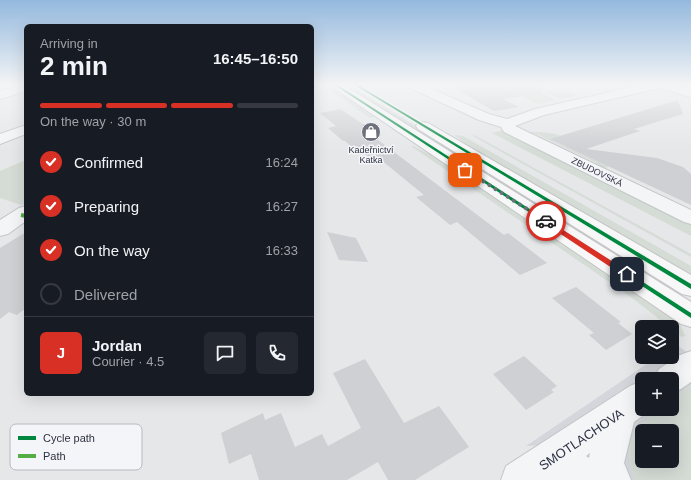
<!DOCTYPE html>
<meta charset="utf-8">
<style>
body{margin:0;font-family:Helvetica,sans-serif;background:#242831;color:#f1f3f6;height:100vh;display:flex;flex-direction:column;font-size:15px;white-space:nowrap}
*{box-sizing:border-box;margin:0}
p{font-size:13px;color:#9ea1a6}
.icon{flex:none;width:22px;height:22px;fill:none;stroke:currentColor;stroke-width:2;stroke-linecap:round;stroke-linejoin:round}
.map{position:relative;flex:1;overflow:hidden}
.sheet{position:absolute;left:24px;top:24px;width:290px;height:372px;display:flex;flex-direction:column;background:#171b24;border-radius:6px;box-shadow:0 4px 16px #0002}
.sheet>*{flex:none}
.controls{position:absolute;left:635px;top:320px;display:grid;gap:8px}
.controls a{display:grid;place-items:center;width:44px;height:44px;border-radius:6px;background:#171b24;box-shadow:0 4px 16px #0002;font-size:20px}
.pin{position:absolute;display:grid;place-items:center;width:34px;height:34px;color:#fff;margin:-17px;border-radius:8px;box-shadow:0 2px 6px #0006}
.courier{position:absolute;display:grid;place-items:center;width:40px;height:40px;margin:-20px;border:3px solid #d93025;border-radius:50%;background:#fff;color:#222;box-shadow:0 1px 5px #0007}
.headline em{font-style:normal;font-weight:700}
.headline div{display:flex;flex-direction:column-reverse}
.headline{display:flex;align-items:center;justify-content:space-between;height:68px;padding:0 16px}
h1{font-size:26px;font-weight:700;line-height:30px}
.bar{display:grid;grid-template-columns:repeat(4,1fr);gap:6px 4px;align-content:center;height:48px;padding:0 16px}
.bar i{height:5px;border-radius:3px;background:#363941}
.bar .on{background:#d93025}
.bar p{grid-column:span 4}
.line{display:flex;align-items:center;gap:10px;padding:0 16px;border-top:1px solid #363941}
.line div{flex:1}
.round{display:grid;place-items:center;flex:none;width:42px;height:42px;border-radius:6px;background:#242831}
ol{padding:0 16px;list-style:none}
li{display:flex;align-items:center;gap:12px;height:44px}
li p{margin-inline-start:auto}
li .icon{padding:4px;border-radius:50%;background:#d93025;color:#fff;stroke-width:4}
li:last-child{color:#9ea1a6}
li i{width:22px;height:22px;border:2px solid #363941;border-radius:50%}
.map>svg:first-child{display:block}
.built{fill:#d4d6dc;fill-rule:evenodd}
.green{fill:#d5dcd6;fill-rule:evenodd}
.building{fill:#cfd0d3}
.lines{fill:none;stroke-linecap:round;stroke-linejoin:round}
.minor-casing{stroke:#c3c5c7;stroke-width:2}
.major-casing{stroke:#c2c3c6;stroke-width:2}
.minor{fill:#f4f5f6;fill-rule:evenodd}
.major{fill:#f7f7f8;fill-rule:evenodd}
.quiet{stroke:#54ac46;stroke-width:4;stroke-dasharray:8 4;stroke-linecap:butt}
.cycleway-casing{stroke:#f4f5f8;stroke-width:3}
.cycleway{fill:#00873e;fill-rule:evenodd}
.route{fill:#d93025}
.done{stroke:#6d717c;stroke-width:4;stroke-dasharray:0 7.2}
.labels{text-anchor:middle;stroke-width:3;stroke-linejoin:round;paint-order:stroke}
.far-poi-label{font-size:9px;fill:#2d3241;stroke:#f4f5f8}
.far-street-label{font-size:9px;fill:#2d3241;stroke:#f4f5f8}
.near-street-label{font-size:13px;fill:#2d3241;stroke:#f4f5f8}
.key{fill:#f4f5f8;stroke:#b8bac1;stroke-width:1}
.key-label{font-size:11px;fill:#2d3241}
</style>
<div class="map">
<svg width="691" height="480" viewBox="0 0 691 480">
<rect width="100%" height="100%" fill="#e5e7e9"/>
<!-- built -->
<path class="built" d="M674 343 691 355V480H622L618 476 582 453 544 445 526 446 657 357H672V345ZM642 379H672V409H642ZM642 431H672V461H642Z"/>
<!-- green -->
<g class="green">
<polygon points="321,84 327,84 375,117 370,118"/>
<polygon points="340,84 347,84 677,287 680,294 669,291"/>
<polygon points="561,88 577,95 560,99 544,92"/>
<polygon points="540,92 556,100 538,104 523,97"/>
<polygon points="503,130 691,224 691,236 492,133"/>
<path d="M531 132C543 132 552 132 563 137L554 141 610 167 600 168 591 165 597 163 534 133 529 134Z"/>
<polygon points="454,135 463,136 691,266 691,278 477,152"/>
<polygon points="474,135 691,254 691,257 473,136"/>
<polygon points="411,146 413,146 443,161 679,322 685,336 682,337 672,329 672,327 669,327 631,297"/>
<polygon points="26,160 26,204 21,205 0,198 0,171"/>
<path d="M691 384V480H635L630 468 628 447 640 424 659 409H672V399ZM642 431H672V461H642Z"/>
</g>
<!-- building -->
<g class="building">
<polygon points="448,84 541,84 541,94 503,99 519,107 494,111"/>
<polygon points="678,100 683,114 634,129 640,131 586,149 657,158 683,167 691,174 691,205 550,139"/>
<polygon points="340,109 363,124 366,124 382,135 374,137 504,235 508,233 547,263 520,275 457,222 450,225 416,197 424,195 375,155 368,156 363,153 360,154 345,141 343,141 328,128 336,126 320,113"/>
<polygon points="26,232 26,308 17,315 9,312 0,319 0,248"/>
<polygon points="327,232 356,238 368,262 339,260"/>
<polygon points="576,287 621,322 618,323 632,334 606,350 589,335 594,333 552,298"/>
<polygon points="524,356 557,386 551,390 554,392 526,410 493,374"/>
<polygon points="365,359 404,423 439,406 469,447 415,480 388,480 378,462 347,480 259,480 251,454 229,464 221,433 263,413 265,420 281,413 295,447 322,434 328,446 361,428 333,373"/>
</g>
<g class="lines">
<!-- minor casing -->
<g class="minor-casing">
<g id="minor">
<polygon points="26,84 26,91 0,99 0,91"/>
<polygon points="404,84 420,84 489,114 507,119 535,109 646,84 670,84 691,89 691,97 659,88 544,115 515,126 691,210 691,224 684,222 504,132 501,127 479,120 406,86"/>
<polygon points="26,125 26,134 0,144 0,134"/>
<polygon points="26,206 26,221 8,234 0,236 0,220 19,208"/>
<polygon points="691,351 691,382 681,389 672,393 672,379 654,379 659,369 680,355"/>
<path d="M642 381V409H652L634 422 624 463 631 480H501L506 466 630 386ZM590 453 589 458 586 456Z"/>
</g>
</g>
<!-- major casing -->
<g class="major-casing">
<g id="major">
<polygon points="328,84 342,84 691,302 691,327 681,324"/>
<polygon points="423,122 428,123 691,275 691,296 682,294 418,129 416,126 418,123"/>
</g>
</g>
<!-- minor -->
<use href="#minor" class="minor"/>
<!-- major -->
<use href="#major" class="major"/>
<!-- quiet -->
<polyline class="quiet" points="21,215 26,216"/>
<!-- cycleway casing -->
<g class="cycleway-casing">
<g id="cycleway">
<polygon points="333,84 336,84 691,313 691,318"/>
<polygon points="353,84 356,84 691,284 691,289"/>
</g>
</g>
<!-- cycleway -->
<use href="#cycleway" class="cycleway"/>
</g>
<!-- sky -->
<linearGradient id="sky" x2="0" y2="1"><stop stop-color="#94b9de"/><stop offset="0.56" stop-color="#f3f4f5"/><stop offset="1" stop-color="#f3f4f5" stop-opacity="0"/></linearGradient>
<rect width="691" height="151" fill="url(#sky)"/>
<!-- route -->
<polygon class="route" points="546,219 629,272 629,276 624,276 544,223 544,220"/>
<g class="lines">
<!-- done -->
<polyline class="done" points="465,170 546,221"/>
</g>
<!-- icons -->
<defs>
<g id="shop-disc" transform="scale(1)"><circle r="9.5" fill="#6d717c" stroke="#f4f5f8"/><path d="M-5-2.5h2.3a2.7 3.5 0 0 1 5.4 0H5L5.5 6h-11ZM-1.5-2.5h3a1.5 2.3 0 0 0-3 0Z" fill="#fff"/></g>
</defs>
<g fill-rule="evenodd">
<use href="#shop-disc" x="371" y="132"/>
</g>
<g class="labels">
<!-- far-poi labels -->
<g class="far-poi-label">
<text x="371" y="153">Kadeřnictví<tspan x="371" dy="10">Katka</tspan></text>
</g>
<!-- far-street labels -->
<g class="far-street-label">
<text transform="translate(597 172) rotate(26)" y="3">ZBUDOVSKÁ</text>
</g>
<!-- near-street labels -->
<g class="near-street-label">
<text transform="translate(581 439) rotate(-34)" y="5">SMOTLACHOVA</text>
</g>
</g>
<!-- legend -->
<rect x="10" y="424" width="132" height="46" rx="6" class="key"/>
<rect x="18" y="436" width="18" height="4" fill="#00873e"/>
<rect x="18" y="454" width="18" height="4" fill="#54ac46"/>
<g class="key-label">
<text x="43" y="442">Cycle path</text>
<text x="43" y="460">Path</text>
</g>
</svg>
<div class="controls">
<a><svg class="icon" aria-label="layers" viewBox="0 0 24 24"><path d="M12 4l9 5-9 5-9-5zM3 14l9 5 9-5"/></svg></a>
<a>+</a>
<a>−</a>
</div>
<div class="pin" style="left:465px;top:170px;background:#ea580c"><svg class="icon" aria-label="bag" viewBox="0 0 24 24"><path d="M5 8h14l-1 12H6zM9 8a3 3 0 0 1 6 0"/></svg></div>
<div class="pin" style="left:627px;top:274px;background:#1f2937"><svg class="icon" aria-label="home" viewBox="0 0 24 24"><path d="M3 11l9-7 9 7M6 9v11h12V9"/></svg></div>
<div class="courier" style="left:546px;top:221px"><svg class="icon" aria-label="car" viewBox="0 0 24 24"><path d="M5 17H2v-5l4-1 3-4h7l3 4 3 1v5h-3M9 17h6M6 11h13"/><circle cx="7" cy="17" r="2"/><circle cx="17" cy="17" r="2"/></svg></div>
<section class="sheet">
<div class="headline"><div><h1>2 min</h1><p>Arriving in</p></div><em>16:45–16:50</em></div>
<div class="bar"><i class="on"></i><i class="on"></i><i class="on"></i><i></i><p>On the way · 30 m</p></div>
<ol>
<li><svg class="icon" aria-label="check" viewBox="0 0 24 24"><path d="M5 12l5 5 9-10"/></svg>Confirmed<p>16:24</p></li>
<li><svg class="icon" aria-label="check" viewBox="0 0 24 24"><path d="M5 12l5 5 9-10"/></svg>Preparing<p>16:27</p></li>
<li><svg class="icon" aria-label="check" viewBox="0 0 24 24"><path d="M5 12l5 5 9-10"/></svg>On the way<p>16:33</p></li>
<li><i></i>Delivered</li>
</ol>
<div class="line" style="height:72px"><b class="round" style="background:#d93025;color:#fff">J</b><div><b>Jordan</b><p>Courier · 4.5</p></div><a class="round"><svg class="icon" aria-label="chat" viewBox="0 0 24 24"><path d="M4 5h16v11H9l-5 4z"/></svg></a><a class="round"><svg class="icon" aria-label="phone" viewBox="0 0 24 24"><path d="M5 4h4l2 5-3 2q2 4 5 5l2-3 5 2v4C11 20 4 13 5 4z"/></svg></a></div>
</section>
</div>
